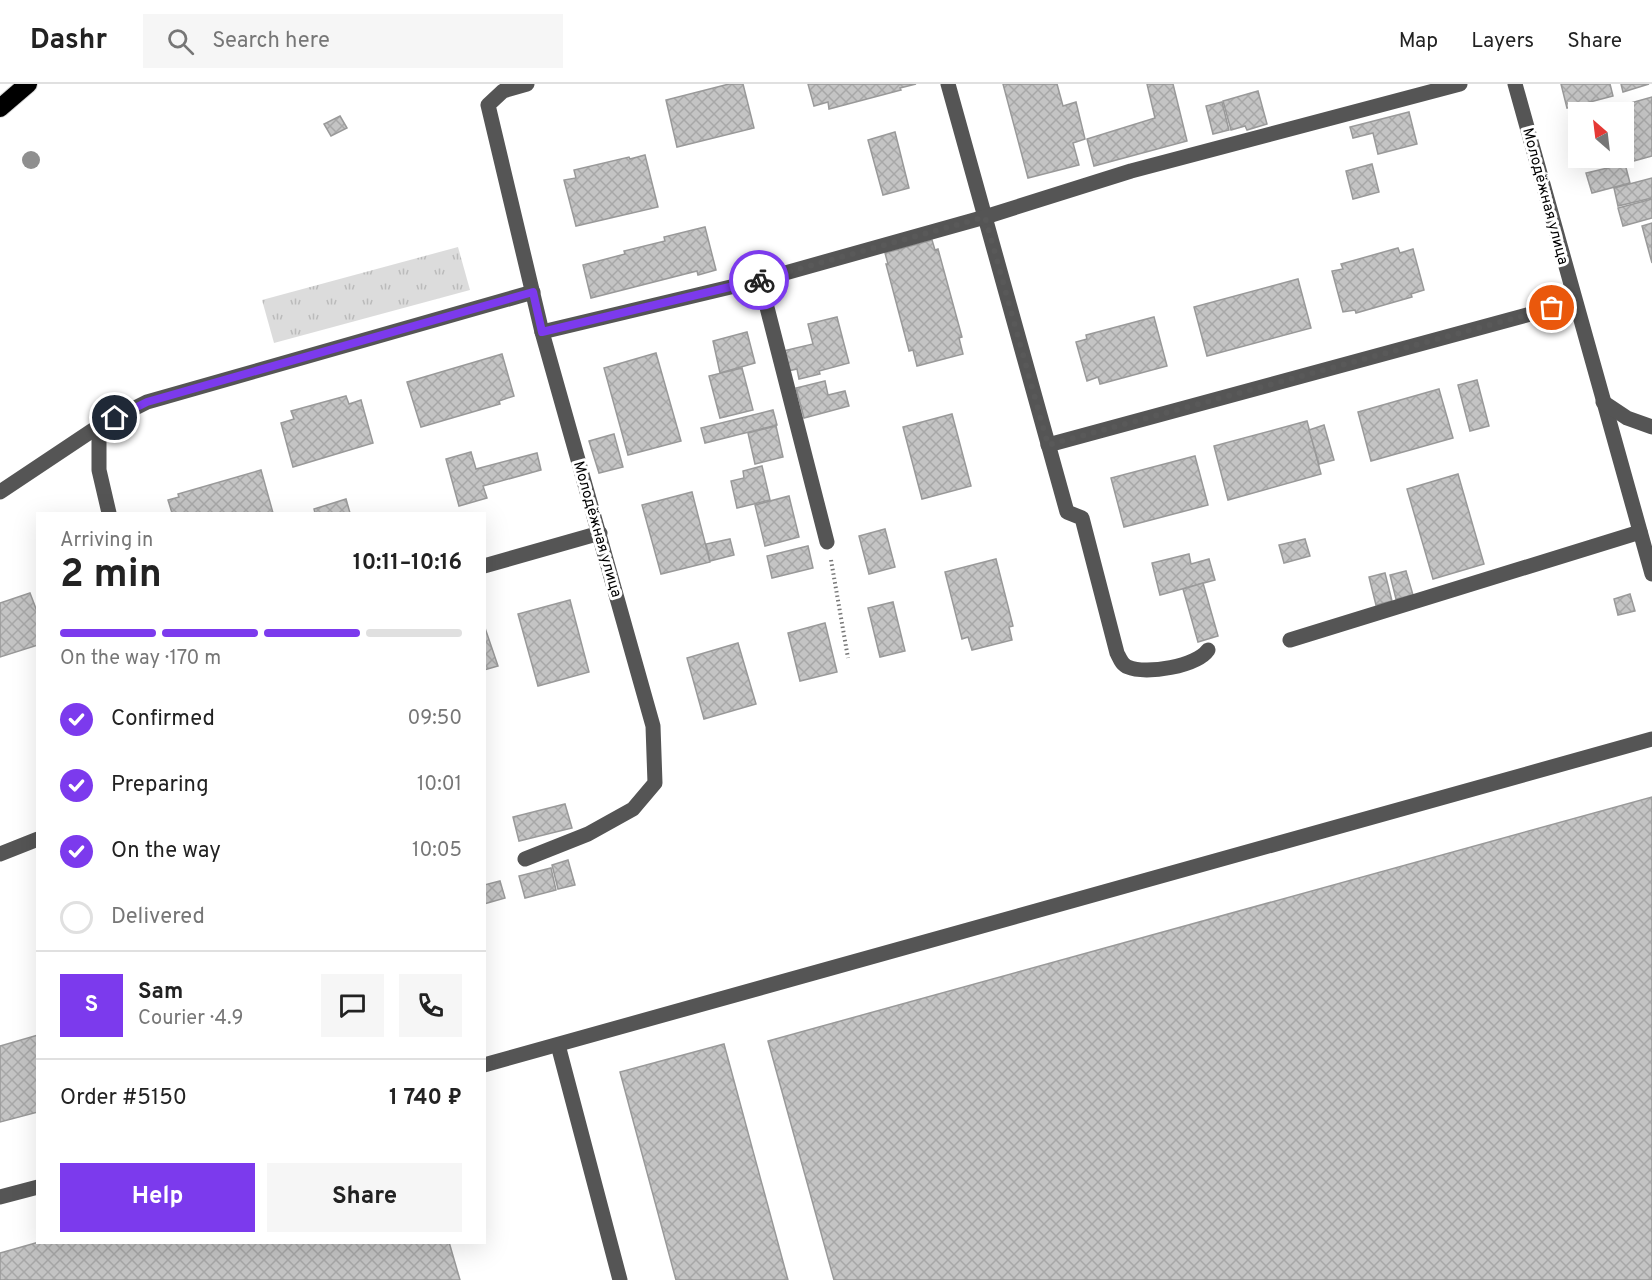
<!DOCTYPE html>
<meta charset="utf-8">
<style>
body{margin:0;font-family:Overpass,sans-serif;background:#f6f6f6;color:#222;height:100vh;display:flex;flex-direction:column;font-size:22px;white-space:nowrap}
*{box-sizing:border-box;margin:0}
p{font-size:20px;color:#767676}
.icon{flex:none;width:33px;height:33px;fill:none;stroke:currentColor;stroke-width:2;stroke-linecap:round;stroke-linejoin:round}
.map{position:relative;flex:1;overflow:hidden}
.drawer{position:absolute;left:36px;top:428px;width:450px;height:732px;display:flex;flex-direction:column;background:#fff;border-radius:0px;box-shadow:0 6px 24px #0002}
.drawer>*{flex:none}
.needle{width:39px;rotate:332deg}
.fabs{position:absolute;left:1568px;top:18px;display:grid;gap:12px}
.fabs a{display:grid;place-items:center;width:66px;height:66px;border-radius:0px;background:#fff;box-shadow:0 6px 24px #0002;font-size:30px}
.pin{position:absolute;display:grid;place-items:center;width:51px;height:51px;color:#fff;margin:-26px;border:3px solid #fff;border-radius:50%;box-shadow:0 2px 6px #0007}
.courier{position:absolute;display:grid;place-items:center;width:60px;height:60px;margin:-30px;border:4px solid #7c3aed;border-radius:50%;background:#fff;color:#222;box-shadow:0 2px 8px #0007}
.headline em{font-style:normal;font-weight:700}
.headline div{display:flex;flex-direction:column-reverse}
.headline{display:flex;align-items:center;justify-content:space-between;height:102px;padding:0 24px}
h1{font-size:39px;font-weight:700;line-height:45px}
.bar{display:grid;grid-template-columns:repeat(4,1fr);gap:9px 6px;align-content:center;height:72px;padding:0 24px}
.bar i{height:8px;border-radius:4px;background:#e0e0e0}
.bar .active{background:#7c3aed}
.bar p{grid-column:span 4}
.line{display:flex;align-items:center;gap:15px;padding:0 24px;border-top:2px solid #e0e0e0}
.line div{flex:1}
.round{display:grid;place-items:center;flex:none;width:63px;height:63px;border-radius:0px;background:#f6f6f6}
ol{padding:0 24px;list-style:none}
li{display:flex;align-items:center;gap:18px;height:66px}
li p{margin-inline-start:auto}
li .icon{padding:6px;border-radius:50%;background:#7c3aed;color:#fff;stroke-width:4}
li:last-child{color:#767676}
li i{width:33px;height:33px;border:3px solid #e0e0e0;border-radius:50%}
.primary-button{display:flex;gap:12px;margin-top:auto;padding:12px 24px}
.primary-button a{flex:1;height:69px;border-radius:0px;background:#7c3aed;color:#fff;font-size:24px;font-weight:700;line-height:69px;text-align:center}
.primary-button a+a{background:#f6f6f6;color:#222}
header{display:flex;align-items:center;gap:36px;box-sizing:border-box;height:84px;padding:0 30px;background:#fff;border-bottom:2px solid #e0e0e0}
header strong{font-size:28px}
nav{display:flex;gap:33px;margin-inline-start:auto;font-size:21px}
.search{width:420px;height:54px;background:#f6f6f6;display:flex;align-items:center;gap:15px;box-sizing:border-box;padding:0 21px;border-radius:0px;color:#767676;font-size:22px}
.map>svg:first-child{display:block}
.park{fill:url(#park-tufts)}
.building{fill:url(#building-cross-hatch);stroke:#999;stroke-width:1.5}
.lines{fill:none;stroke-linecap:round;stroke-linejoin:round}
.highway-casing{stroke:#dbdbdb;stroke-width:20}
.path{stroke:#777;stroke-width:4;stroke-dasharray:1.5 3;stroke-linecap:butt}
.minor{stroke:#555;stroke-width:15}
.highway{stroke:#000;stroke-width:18}
.tree{fill:#8f8f8f}
.done{stroke:#595959;stroke-width:6;stroke-dasharray:0 10.8}
.route{stroke:#7c3aed;stroke-width:8}
.labels{text-anchor:middle;stroke-width:6;stroke-linejoin:round;paint-order:stroke}
.street-label{font-size:15px;fill:#000;stroke:#fff}
</style>
<header>
<strong>Dashr</strong>
<div class="search"><svg class="icon" aria-label="search" viewBox="0 0 24 24"><circle cx="10" cy="10" r="6"/><path d="M15 15l6 6"/></svg>Search here</div>
<nav><a>Map</a><a>Layers</a><a>Share</a></nav>
</header>
<div class="map">
<svg width="1652" height="1196" viewBox="0 0 1652 1196">
<defs>
<pattern id="park-tufts" width="24" height="20" patternUnits="userSpaceOnUse" patternTransform="scale(1.5)"><rect width="24" height="20" fill="#dcdcdc"/><path d="M3 7l-1-3M5 7V3M7 7l1-3M15 17l-1-3M17 17v-4M19 17l1-3" fill="none" stroke="#bbb"/></pattern>
<pattern id="building-cross-hatch" width="8" height="8" patternUnits="userSpaceOnUse" patternTransform="scale(1.5)"><rect width="8" height="8" fill="#c4c4c4"/><path d="M0 0l8 8M0 8l8-8" fill="none" stroke="#a7a7a7"/></pattern>
</defs>
<rect width="100%" height="100%" fill="#fff"/>
<!-- park -->
<polygon class="park" points="458,163 470,206 274,259 262,216"/>
<!-- building -->
<g class="building">
<polygon points="729,0 743,0 754,44 677,63 666,16"/>
<polygon points="808,0 916,0 900,4 901,6 829,25 828,18 814,22"/>
<polygon points="1003,0 1057,0 1063,22 1076,18 1085,55 1073,59 1079,81 1028,94"/>
<polygon points="1147,0 1173,0 1187,57 1094,82 1087,55 1155,34"/>
<polygon points="1561,0 1610,0 1613,12 1567,24"/>
<polygon points="1621,0 1649,0 1623,8"/>
<polygon points="1258,7 1267,40 1247,46 1245,42 1231,46 1223,17"/>
<polygon points="1652,13 1652,72 1630,78 1629,74 1613,79 1611,74 1623,74 1623,42 1632,39 1627,20"/>
<polygon points="1222,18 1229,46 1213,50 1206,22"/>
<polygon points="1409,28 1417,60 1378,70 1373,49 1353,54 1350,43"/>
<polygon points="340,32 347,44 331,52 324,40"/>
<polygon points="895,48 909,104 883,111 868,56"/>
<polygon points="645,71 658,123 576,142 564,96 576,94 574,86 629,73 630,75"/>
<polygon points="1372,80 1379,108 1353,115 1346,87"/>
<polygon points="1625,80 1630,99 1592,109 1586,89"/>
<polygon points="1652,94 1652,114 1618,122 1614,104"/>
<polygon points="1652,115 1652,134 1623,142 1618,124"/>
<polygon points="1652,139 1652,179 1642,142"/>
<polygon points="705,143 716,186 698,191 697,187 591,214 583,181 625,170 624,167 665,157 664,153"/>
<polygon points="932,156 935,166 938,165 962,253 959,254 963,270 917,282 913,266 909,267 886,180 888,180 885,169"/>
<polygon points="1398,164 1400,169 1413,165 1424,206 1411,210 1412,213 1356,229 1355,226 1343,228 1332,187 1343,185 1341,180"/>
<polygon points="1298,195 1311,244 1207,272 1194,223"/>
<polygon points="837,233 849,279 819,287 820,290 799,295 797,285 788,287 783,267 813,260 808,240"/>
<polygon points="1154,233 1167,282 1100,300 1098,293 1087,297 1076,258 1087,255 1086,251"/>
<polygon points="747,248 755,279 720,289 713,257"/>
<polygon points="656,269 681,357 628,371 604,284"/>
<polygon points="502,270 514,312 499,317 500,320 421,343 407,298"/>
<polygon points="742,284 753,326 720,334 709,292"/>
<polygon points="1477,296 1489,342 1470,347 1458,301"/>
<polygon points="825,297 828,311 845,307 849,322 804,334 796,304"/>
<polygon points="1439,305 1453,354 1371,377 1358,328"/>
<polygon points="346,312 349,320 361,316 373,359 293,383 281,339 294,335 291,327"/>
<polygon points="773,326 777,341 705,359 701,344"/>
<polygon points="952,330 971,402 922,415 903,343"/>
<polygon points="1307,337 1321,390 1228,416 1214,362"/>
<polygon points="1324,341 1334,376 1319,380 1309,346"/>
<polygon points="776,342 783,373 755,380 748,349"/>
<polygon points="614,350 623,383 599,389 589,357"/>
<polygon points="471,368 476,385 537,369 541,386 483,402 487,414 459,422 446,375"/>
<polygon points="1195,372 1208,421 1124,443 1111,394"/>
<polygon points="762,382 770,416 737,424 731,397 744,394 743,387"/>
<polygon points="261,386 273,429 172,429 168,416 179,413 178,410"/>
<polygon points="1458,390 1484,480 1433,495 1407,405"/>
<polygon points="692,408 710,478 661,490 642,421"/>
<polygon points="789,412 799,453 765,462 755,421"/>
<polygon points="346,415 350,429 315,429 314,425"/>
<polygon points="885,445 895,483 869,490 859,452"/>
<polygon points="730,455 734,471 710,477 706,460"/>
<polygon points="1305,455 1310,472 1284,479 1279,461"/>
<polygon points="808,462 813,484 772,494 767,472"/>
<polygon points="1189,470 1191,480 1209,475 1215,496 1160,511 1152,479"/>
<polygon points="996,475 1013,542 1009,543 1012,556 972,566 968,553 962,555 945,488"/>
<polygon points="1406,487 1413,511 1396,515 1390,491"/>
<polygon points="1385,489 1392,517 1376,521 1369,493"/>
<polygon points="1203,499 1218,552 1198,558 1183,505"/>
<polygon points="30,509 38,530 38,561 0,573 0,519"/>
<polygon points="1630,510 1635,527 1618,531 1614,515"/>
<polygon points="570,516 589,588 538,602 518,530"/>
<polygon points="893,518 905,567 880,573 868,524"/>
<polygon points="825,539 837,588 800,597 788,549"/>
<polygon points="484,541 498,582 484,586"/>
<polygon points="738,559 756,620 704,635 687,574"/>
<polygon points="1652,713 1652,1196 834,1196 768,957"/>
<polygon points="565,720 572,744 519,757 513,733"/>
<polygon points="568,776 575,801 558,805 552,781"/>
<polygon points="551,784 556,806 525,814 519,792"/>
<polygon points="500,797 505,814 484,820 484,801"/>
<polygon points="38,951 38,1028 0,1038 0,962"/>
<polygon points="724,960 788,1196 676,1196 620,988"/>
<polygon points="39,1158 449,1158 460,1196 0,1196 0,1169"/>
</g>
<g class="lines">
<!-- highway casing -->
<g class="highway-casing">
<polyline id="highway" points="0,24 28,0"/>
</g>
<!-- path -->
<polyline class="path" points="831,476 848,574"/>
<!-- minor -->
<g class="minor">
<path d="M948 0 1067 428 1082 434 1117 569C1120 575 1122 581 1128 583 1146 591 1197 582 1208 566"/>
<polyline points="1515,0 1652,490"/>
<polyline points="760,196 827,458"/>
<polyline points="542,248 760,196 985,133 1131,87 1460,0"/>
<polyline points="1603,318 1627,334 1652,343"/>
<polyline points="1048,361 1575,218"/>
<polyline points="0,408 99,342"/>
<polyline points="109,429 99,386 99,342 147,318 533,208"/>
<polyline points="484,482 600,449"/>
<polyline points="1290,556 1640,448"/>
<polyline points="0,770 38,755"/>
<polyline points="525,775 588,750 633,725 655,699 653,642 542,248 488,21 503,7 527,0"/>
<polyline points="558,961 620,1196"/>
<polyline points="484,981 1652,655"/>
<polyline points="0,1113 38,1103"/>
</g>
<!-- highway -->
<use href="#highway" class="highway"/>
</g>
<!-- trees -->
<circle class="tree" cx="31" cy="76" r="9"/>
<g class="lines">
<!-- done -->
<polyline class="done" points="759,196 985,133 1048,361 1552,224"/>
<!-- route -->
<polyline class="route" points="115,334 147,318 533,208 542,248 759,196"/>
</g>
<g class="labels">
<!-- street labels -->
<g class="street-label">
<text transform="translate(1546 112) rotate(75)" y="5">Молодёжная улица</text>
<text transform="translate(598 445) rotate(74)" y="5">Молодёжная улица</text>
</g>
</g>
</svg>
<div class="fabs">
<a><svg class="needle" viewBox="-14 -14 28 28"><path d="M0-13l5 13h-10z" fill="#e53935"/><path d="M0 13l5-13h-10z" fill="#767676"/></svg></a>
</div>
<div class="pin" style="left:1552px;top:224px;background:#ea580c"><svg class="icon" aria-label="bag" viewBox="0 0 24 24"><path d="M5 8h14l-1 12H6zM9 8a3 3 0 0 1 6 0"/></svg></div>
<div class="pin" style="left:115px;top:334px;background:#1f2937"><svg class="icon" aria-label="home" viewBox="0 0 24 24"><path d="M3 11l9-7 9 7M6 9v11h12V9"/></svg></div>
<div class="courier" style="left:759px;top:196px"><svg class="icon" aria-label="bike" viewBox="0 0 24 24"><circle cx="6" cy="16" r="4"/><circle cx="18" cy="16" r="4"/><path d="M6 16l4-8h5l3 8M10 8l3 8H6M13 5h3"/></svg></div>
<section class="drawer">
<div class="headline"><div><h1>2 min</h1><p>Arriving in</p></div><em>10:11–10:16</em></div>
<div class="bar"><i class="active"></i><i class="active"></i><i class="active"></i><i></i><p>On the way · 170 m</p></div>
<ol>
<li><svg class="icon" aria-label="check" viewBox="0 0 24 24"><path d="M5 12l5 5 9-10"/></svg>Confirmed<p>09:50</p></li>
<li><svg class="icon" aria-label="check" viewBox="0 0 24 24"><path d="M5 12l5 5 9-10"/></svg>Preparing<p>10:01</p></li>
<li><svg class="icon" aria-label="check" viewBox="0 0 24 24"><path d="M5 12l5 5 9-10"/></svg>On the way<p>10:05</p></li>
<li><i></i>Delivered</li>
</ol>
<div class="line" style="height:108px"><b class="round" style="background:#7c3aed;color:#fff">S</b><div><b>Sam</b><p>Courier · 4.9</p></div><a class="round"><svg class="icon" aria-label="chat" viewBox="0 0 24 24"><path d="M4 5h16v11H9l-5 4z"/></svg></a><a class="round"><svg class="icon" aria-label="phone" viewBox="0 0 24 24"><path d="M5 4h4l2 5-3 2q2 4 5 5l2-3 5 2v4C11 20 4 13 5 4z"/></svg></a></div>
<div class="line" style="height:78px"><div>Order #5150</div><b>1 740 ₽</b></div>
<div class="primary-button"><a>Help</a><a>Share</a></div>
</section>
</div>
